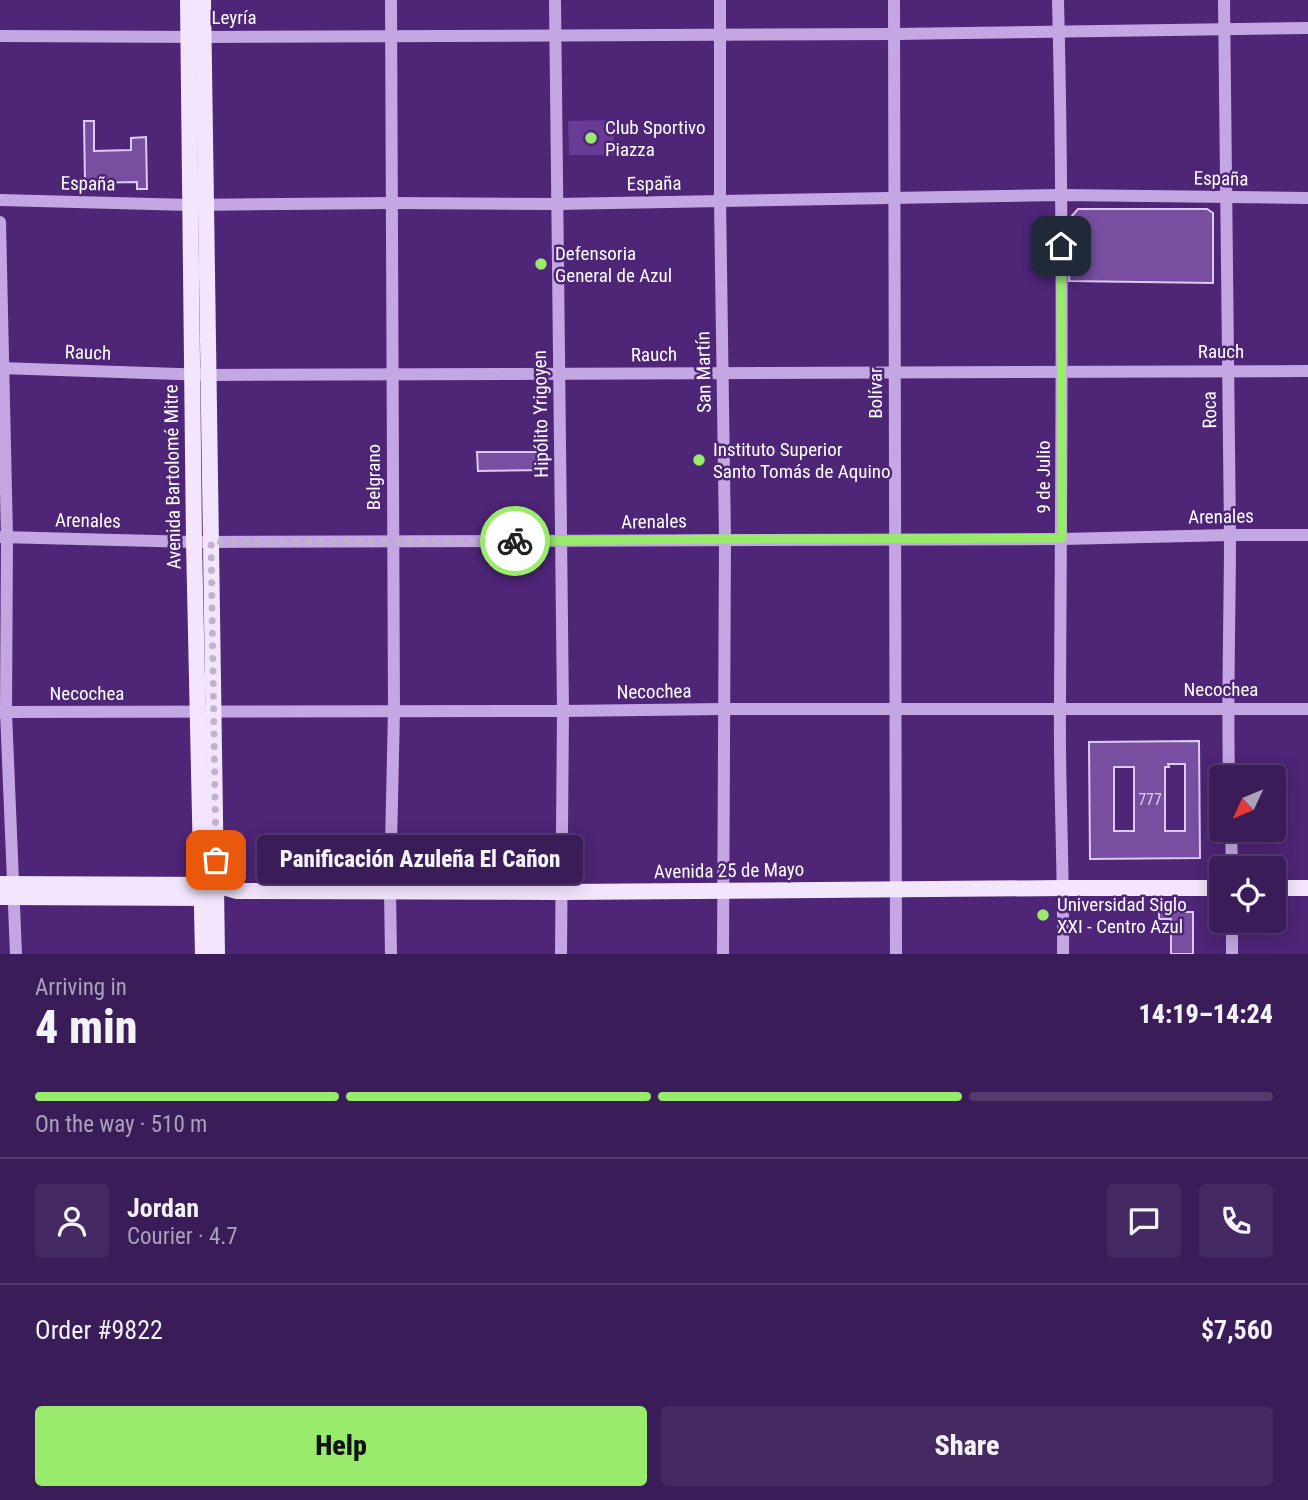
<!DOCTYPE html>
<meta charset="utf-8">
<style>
body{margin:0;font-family:"Roboto Condensed",sans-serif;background:#452962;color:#f1f3f6;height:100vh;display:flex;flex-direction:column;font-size:26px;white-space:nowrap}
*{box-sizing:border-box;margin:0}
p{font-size:23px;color:#aba1ba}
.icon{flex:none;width:38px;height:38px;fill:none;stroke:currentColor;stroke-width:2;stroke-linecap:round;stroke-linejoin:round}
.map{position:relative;height:954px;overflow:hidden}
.drawer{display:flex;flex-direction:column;background:#3a1c59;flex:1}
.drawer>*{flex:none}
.needle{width:46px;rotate:226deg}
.fabs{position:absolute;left:1209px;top:765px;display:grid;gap:14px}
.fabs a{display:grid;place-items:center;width:77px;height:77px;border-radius:7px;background:#3a1c59;box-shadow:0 4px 18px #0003,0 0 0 2px #543a6f;font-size:35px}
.pin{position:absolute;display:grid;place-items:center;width:60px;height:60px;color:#fff;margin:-30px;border-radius:14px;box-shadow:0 4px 10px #0006}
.courier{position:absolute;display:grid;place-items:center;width:70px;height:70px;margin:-35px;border:5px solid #99eb6c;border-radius:50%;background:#fff;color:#222;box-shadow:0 2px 9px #0007}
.bubble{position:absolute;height:49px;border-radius:7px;background:#3a1c59;box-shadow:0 4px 18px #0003,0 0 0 2px #543a6f;font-size:23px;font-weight:800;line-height:49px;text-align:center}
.summary em{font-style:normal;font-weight:800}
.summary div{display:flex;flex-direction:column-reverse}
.summary{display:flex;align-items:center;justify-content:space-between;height:119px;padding:0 35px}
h1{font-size:46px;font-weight:800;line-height:52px}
.bar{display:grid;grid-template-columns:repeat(4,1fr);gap:10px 7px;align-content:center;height:84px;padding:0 35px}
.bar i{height:9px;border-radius:5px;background:#543a6f}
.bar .active{background:#99eb6c}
.bar p{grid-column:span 4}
.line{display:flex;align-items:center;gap:18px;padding:0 35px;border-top:2px solid #543a6f}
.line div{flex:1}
.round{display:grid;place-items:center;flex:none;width:74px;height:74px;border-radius:7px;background:#452962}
.button{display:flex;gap:14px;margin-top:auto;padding:14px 35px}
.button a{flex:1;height:80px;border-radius:7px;background:#99eb6c;color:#111;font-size:28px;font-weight:800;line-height:80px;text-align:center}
.button a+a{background:#452962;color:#f1f3f6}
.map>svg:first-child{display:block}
.park{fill:#683c96}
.building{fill:#774ea0;stroke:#ddc9f2;stroke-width:2;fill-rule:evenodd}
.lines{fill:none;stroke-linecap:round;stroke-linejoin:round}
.minor{stroke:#c4a6e2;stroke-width:12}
.major{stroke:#f2e5fc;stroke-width:16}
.done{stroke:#c1b3cf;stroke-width:7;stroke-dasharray:0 12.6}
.route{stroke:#99eb6c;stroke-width:9}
.poi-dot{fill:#99eb6c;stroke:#4e2577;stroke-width:2.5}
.labels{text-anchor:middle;stroke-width:5;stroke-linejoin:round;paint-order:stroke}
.number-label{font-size:16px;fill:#ddd3e7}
.street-label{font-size:19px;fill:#fff;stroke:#4e2577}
.poi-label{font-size:19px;fill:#fff;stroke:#4e2577;text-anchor:start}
</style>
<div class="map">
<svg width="1308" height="954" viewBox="0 0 1308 954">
<rect width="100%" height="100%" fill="#4e2577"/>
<!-- park -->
<polygon class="park" points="614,120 614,155 569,155 568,121"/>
<!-- building -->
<g class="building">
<polygon points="84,121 94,121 94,151 131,150 131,138 146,137 147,189 137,189 137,182 85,183"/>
<polygon points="1078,209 1207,209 1213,213 1213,283 1069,281 1071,217"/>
<polygon points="477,452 547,452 547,470 478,471"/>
<path d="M1199 741 1200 858 1090 859 1089 742ZM1168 764H1185V831H1165V767H1169ZM1114 767H1134V831H1114Z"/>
<polygon points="1159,912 1193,912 1193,954 1171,954 1171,919 1159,919"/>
</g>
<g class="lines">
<!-- minor -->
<g class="minor">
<polyline points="391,0 394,711 390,891 391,954"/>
<polyline points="555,0 563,711 561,954"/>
<polyline points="720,0 720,200 725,539 723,954"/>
<polyline points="894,0 896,954"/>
<path d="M1058 0C1064 235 1061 470 1060 705 1059 788 1064 871 1063 954"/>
<path d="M1224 0C1225 178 1229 356 1230 534 1230 615 1227 696 1229 777"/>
<polyline points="0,36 203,37 895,34 1308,28"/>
<polyline points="0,200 190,205 392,203 557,204 1061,195 1308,198"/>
<polyline points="0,222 7,537 6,712 16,954"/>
<polyline points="0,368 208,375 1308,371"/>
<polyline points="0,537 194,542 1062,539 1230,535 1308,535"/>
<polyline points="0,712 563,711 723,709 1308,709"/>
<polyline points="1231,830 1232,868"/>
<polyline points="1232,954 1232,920"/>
</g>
<!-- major -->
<g class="major">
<polyline points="188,0 194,542 203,954"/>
<polyline points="203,0 217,954"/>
<polyline points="0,884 216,885 237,891 562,892 1064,888 1222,888"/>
<polyline points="1274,888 1308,888"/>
<polyline points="0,897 211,898"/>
</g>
</g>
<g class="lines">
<!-- done -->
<polyline class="done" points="216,860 211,542 515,541"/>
<!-- route -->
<polyline class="route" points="515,541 724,539 1062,538 1061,246"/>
</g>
<!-- markers -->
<g class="poi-dot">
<circle cx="591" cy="138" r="7"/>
<circle cx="541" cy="264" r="7"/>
<circle cx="699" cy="460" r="7"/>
<circle cx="1043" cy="915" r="7"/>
</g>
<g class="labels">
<!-- number labels -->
<g class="number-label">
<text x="1150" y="805">777</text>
</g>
<!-- street labels -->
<g class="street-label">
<text x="234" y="24">Leyría</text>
<text transform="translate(1221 178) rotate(1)" y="7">España</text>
<text transform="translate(88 183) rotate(1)" y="7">España</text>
<text transform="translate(654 183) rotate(-1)" y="7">España</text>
<text x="1221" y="358">Rauch</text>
<text transform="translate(88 352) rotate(2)" y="7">Rauch</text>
<text transform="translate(654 354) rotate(-1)" y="7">Rauch</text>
<text transform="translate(703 372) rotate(-91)" y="7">San Martín</text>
<text transform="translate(875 393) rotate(-90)" y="7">Bolívar</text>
<text transform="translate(1209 410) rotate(-91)" y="7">Roca</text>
<text transform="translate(540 414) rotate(-91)" y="7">Hipólito Yrigoyen</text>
<text transform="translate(172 477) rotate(-91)" y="7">Avenida Bartolomé Mitre</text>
<text transform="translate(373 477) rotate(-90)" y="7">Belgrano</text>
<text transform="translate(1043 477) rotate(-90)" y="7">9 de Julio</text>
<text transform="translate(1221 516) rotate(-1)" y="7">Arenales</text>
<text transform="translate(88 520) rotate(1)" y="7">Arenales</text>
<text transform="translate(654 521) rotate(-1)" y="7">Arenales</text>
<text x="1221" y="696">Necochea</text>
<text transform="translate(654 691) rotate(-1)" y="7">Necochea</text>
<text x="87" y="700">Necochea</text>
<text transform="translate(729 870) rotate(-1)" y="7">Avenida 25 de Mayo</text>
</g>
<!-- poi labels -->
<g class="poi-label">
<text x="605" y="134">Club Sportivo<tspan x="605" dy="22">Piazza</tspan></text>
<text x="555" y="260">Defensoria<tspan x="555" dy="22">General de Azul</tspan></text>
<text x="713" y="456">Instituto Superior<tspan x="713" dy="22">Santo Tomás de Aquino</tspan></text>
<text x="1057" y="911">Universidad Siglo<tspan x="1057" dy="22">XXI - Centro Azul</tspan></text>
</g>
</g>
</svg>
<div class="fabs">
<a><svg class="needle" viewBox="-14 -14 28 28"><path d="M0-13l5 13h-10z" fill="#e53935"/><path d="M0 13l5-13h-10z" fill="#aba1ba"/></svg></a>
<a><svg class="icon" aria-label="locate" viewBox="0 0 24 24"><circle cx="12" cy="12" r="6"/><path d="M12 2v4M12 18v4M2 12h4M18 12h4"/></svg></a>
</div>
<div class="pin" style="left:216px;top:860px;background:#ea580c"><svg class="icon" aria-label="bag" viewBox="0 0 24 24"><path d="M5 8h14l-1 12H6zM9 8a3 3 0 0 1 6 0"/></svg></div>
<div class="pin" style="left:1061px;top:246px;background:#1f2937"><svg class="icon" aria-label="home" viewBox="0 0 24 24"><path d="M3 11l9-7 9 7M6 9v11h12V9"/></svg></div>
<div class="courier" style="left:515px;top:541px"><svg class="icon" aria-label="bike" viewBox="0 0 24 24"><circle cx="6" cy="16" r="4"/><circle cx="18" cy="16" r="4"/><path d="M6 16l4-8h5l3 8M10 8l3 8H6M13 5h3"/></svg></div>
<div class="bubble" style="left:257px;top:835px;width:326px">Panificación Azuleña El Cañon</div>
</div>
<section class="drawer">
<div class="summary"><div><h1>4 min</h1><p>Arriving in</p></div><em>14:19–14:24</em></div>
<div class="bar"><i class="active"></i><i class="active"></i><i class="active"></i><i></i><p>On the way · 510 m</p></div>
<div class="line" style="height:126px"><a class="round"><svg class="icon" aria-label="person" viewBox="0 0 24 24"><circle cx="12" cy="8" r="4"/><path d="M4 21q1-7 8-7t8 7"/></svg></a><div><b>Jordan</b><p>Courier · 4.7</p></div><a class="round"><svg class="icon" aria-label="chat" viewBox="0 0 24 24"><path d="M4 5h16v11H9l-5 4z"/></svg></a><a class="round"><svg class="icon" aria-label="phone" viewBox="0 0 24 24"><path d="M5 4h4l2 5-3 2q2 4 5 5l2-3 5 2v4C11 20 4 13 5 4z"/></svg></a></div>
<div class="line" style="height:91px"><div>Order #9822</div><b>$7,560</b></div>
<div class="button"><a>Help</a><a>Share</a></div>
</section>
